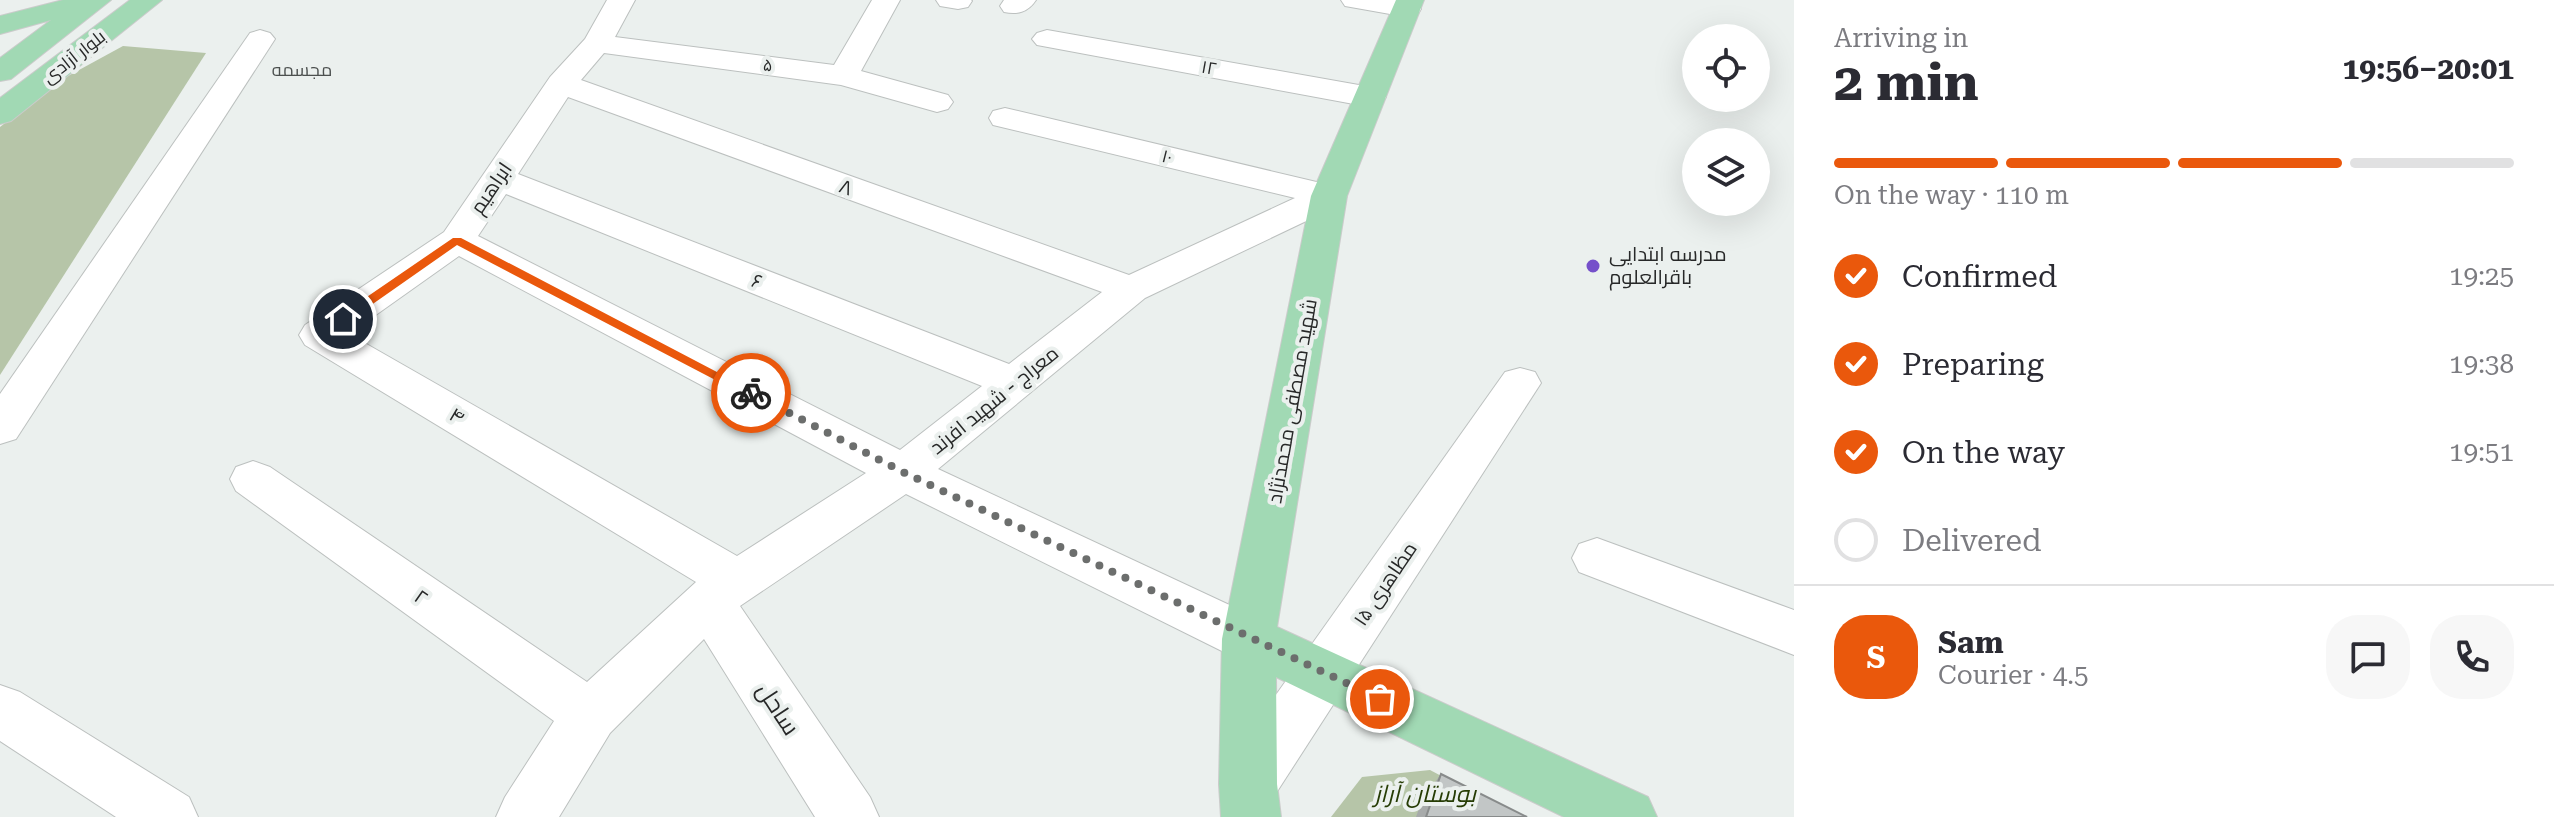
<!DOCTYPE html>
<meta charset="utf-8">
<style>
body{margin:0;font-family:"Roboto Serif",Cairo,serif;background:#f7f7f7;color:#2b2b33;height:100vh;display:flex;flex-direction:column;font-size:30px;white-space:nowrap}
*{box-sizing:border-box;margin:0}
p{font-size:26px;color:#7c7c81}
.icon{flex:none;width:44px;height:44px;fill:none;stroke:currentColor;stroke-width:2;stroke-linecap:round;stroke-linejoin:round}
.map{position:relative;flex:1;overflow:hidden}
.side{display:flex;flex-direction:column;background:#fff;width:760px}
.side>*{flex:none}
.controls{position:absolute;left:1682px;top:24px;display:grid;gap:16px}
.controls a{display:grid;place-items:center;width:88px;height:88px;border-radius:50%;background:#fff;box-shadow:0 8px 32px #0002;font-size:40px}
.pin{position:absolute;display:grid;place-items:center;width:68px;height:68px;color:#fff;margin:-34px;border:4px solid #fff;border-radius:50%;box-shadow:0 2px 8px #0007}
.courier{position:absolute;display:grid;place-items:center;width:80px;height:80px;margin:-40px;border:6px solid #ea580c;border-radius:50%;background:#fff;color:#222;box-shadow:0 2px 10px #0007}
.summary em{font-style:normal;font-weight:700}
.summary div{display:flex;flex-direction:column-reverse}
.summary{display:flex;align-items:center;justify-content:space-between;height:136px;padding:0 40px}
h1{font-size:52px;font-weight:700;line-height:60px}
.bar{display:grid;grid-template-columns:repeat(4,1fr);gap:12px 8px;align-content:center;height:96px;padding:0 40px}
.bar i{height:10px;border-radius:6px;background:#e1e1e2}
.bar .active{background:#ea580c}
.bar p{grid-column:span 4}
.line{display:flex;align-items:center;gap:20px;padding:0 40px;border-top:2px solid #e1e1e2}
.line div{flex:1}
.round{display:grid;place-items:center;flex:none;width:84px;height:84px;border-radius:32px;background:#f7f7f7}
ol{padding:0 40px;list-style:none}
li{display:flex;align-items:center;gap:24px;height:88px}
li p{margin-inline-start:auto}
li .icon{padding:8px;border-radius:50%;background:#ea580c;color:#fff;stroke-width:4}
li:last-child{color:#7c7c81}
li i{width:44px;height:44px;border:4px solid #e1e1e2;border-radius:50%}
main{display:flex;flex:1;min-height:0}
.map>svg:first-child{display:block}
.green{fill:#b6c5a8}
.lines{fill:none;stroke-linecap:round;stroke-linejoin:round}
.minor-casing{stroke:#bcc0bf;stroke-width:2}
.major-casing{stroke:#cbcbcb;stroke-width:2}
.minor{fill:#fff;fill-rule:evenodd}
.major{fill:#a1d9b4;fill-rule:evenodd}
.wall{fill:#a7aaaa}
.building{fill:#c2c6c6;stroke:#888b8b;stroke-width:2}
.route{fill:#ea580c}
.done{stroke:#6c6e6d;stroke-width:8;stroke-dasharray:0 14.4}
.poi-dot{fill:#7550ca;stroke:#ebf0ee;stroke-width:3}
.labels{text-anchor:middle;stroke-width:8;stroke-linejoin:round;paint-order:stroke}
.far-street-label{font-size:18px;fill:#272828;stroke:#ebf0ee}
.far-neighbourhood-label{font-size:18px;fill:#4c504f;stroke:#ebf0ee}
.street-label{font-size:20px;fill:#272828;stroke:#ebf0ee}
.poi-label{font-size:20px;fill:#272828;stroke:#ebf0ee;text-anchor:start}
.near-street-label{font-size:24px;fill:#272828;stroke:#ebf0ee}
.near-park-label{font-size:24px;font-style:italic;fill:#263c05;stroke:#ebf0ee}
</style>
<main>
<div class="map">
<svg width="1794" height="817" viewBox="0 0 1794 817">
<rect width="100%" height="100%" fill="#ebf0ee"/>
<!-- green -->
<g class="green">
<polygon points="123,46 206,53 0,375 0,127 57,82"/>
<polygon points="1430,770 1519,817 1331,817 1362,777"/>
</g>
<g class="lines">
<!-- minor casing -->
<g class="minor-casing">
<g id="minor">
<path d="M607 0H635L615 37 834 65 872 0H900L861 71 948 95 953 102 948 109 937 112 841 85 604 53 581 80 1129 275 1295 198 993 125 989 118 993 111 1005 108 1342 188 1347 196 1342 204 1145 298 938 469 1268 623 1276 639 1268 655 1249 662 1230 655 906 494 740 606 870 797 879 817H815L704 639 610 733 559 817H496L505 797 554 721 236 491 230 479 236 467 253 461 270 467 587 682 696 582 305 345 299 335 305 325 444 232 550 77 585 39ZM568 97 1102 292 1009 364 518 174ZM506 194 982 386 900 450 478 236ZM459 256 866 473 737 556 349 334Z"/>
<polygon points="936,0 971,0 972,1 968,7 958,9 940,6"/>
<path d="M1004 0H1036C1028 12 1018 15 1004 12L1000 6Z"/>
<polygon points="1341,0 1404,0 1417,3 1421,9 1417,15 1407,17 1345,6"/>
<polygon points="260,30 270,33 275,39 16,439 0,444 0,394 250,33"/>
<polygon points="1047,30 1370,87 1381,90 1386,97 1381,104 1370,107 1037,45 1032,39 1037,33"/>
<polygon points="1520,368 1535,372 1541,383 1269,804 1248,812 1227,804 1219,784 1227,764 1505,372"/>
<polygon points="1597,538 1794,610 1794,655 1579,572 1572,558 1579,544"/>
<polygon points="0,685 20,692 189,797 198,817 116,817 0,741"/>
</g>
</g>
<!-- major casing -->
<g class="major-casing">
<g id="major">
<polygon points="63,0 111,0 11,79 0,81 0,58 51,20 0,34 0,16"/>
<polygon points="130,0 162,0 11,121 0,124 0,98"/>
<polygon points="1396,0 1424,0 1347,196 1277,627 1648,797 1657,817 1564,817 1276,677 1277,784 1281,817 1221,817 1219,784 1222,639 1311,196"/>
</g>
</g>
<!-- minor -->
<use href="#minor" class="minor"/>
<!-- major -->
<use href="#major" class="major"/>
</g>
<!-- wall -->
<polygon class="wall" points="1441,774 1527,817 1416,817 1422,800"/>
<!-- building -->
<polygon class="building" points="1441,774 1527,817 1426,817"/>
<!-- route -->
<polygon class="route" points="453,238 461,238 757,393 751,397 746,396 457,245 347,322 339,322 339,316"/>
<g class="lines">
<!-- done -->
<polyline class="done" points="751,393 903,472 1380,699"/>
</g>
<!-- markers -->
<circle class="poi-dot" cx="1593" cy="266" r="8"/>
<g class="labels">
<!-- far-street labels -->
<g class="far-street-label">
<text transform="translate(74 57) rotate(-38)" y="6">بلوار آزادی</text>
<text transform="translate(768 65) rotate(8)" y="6">۵</text>
<text transform="translate(1209 68) rotate(10)" y="6">۱۲</text>
<text transform="translate(1167 157) rotate(14)" y="6">۱۰</text>
</g>
<!-- far-neighbourhood labels -->
<g class="far-neighbourhood-label">
<text x="302" y="76">مجسمه</text>
</g>
<!-- street labels -->
<g class="street-label">
<text transform="translate(846 187) rotate(20)" y="7">۸</text>
<text transform="translate(491 188) rotate(-56)" y="7">ابراهیم</text>
<text transform="translate(757 281) rotate(22)" y="7">۶</text>
<text transform="translate(994 400) rotate(-39)" y="7">معراج - شهید افرند</text>
<text transform="translate(1292 401) rotate(-80)" y="7">شهید مصطفی محمدنژاد</text>
<text transform="translate(457 416) rotate(31)" y="7">۴</text>
<text transform="translate(1385 584) rotate(-56)" y="7">۱۵ مظاهری</text>
<text transform="translate(421 597) rotate(35)" y="7">۲</text>
</g>
<!-- poi labels -->
<g class="poi-label">
<text x="1609" y="261">مدرسه ابتدایی<tspan x="1609" dy="23">باقرالعلوم</tspan></text>
</g>
<!-- near-street labels -->
<g class="near-street-label">
<text transform="translate(778 709) rotate(57)" y="8">ساحل</text>
</g>
<!-- near-park labels -->
<g class="near-park-label">
<text x="1425" y="802">بوستان آراز</text>
</g>
</g>
</svg>
<div class="controls">
<a><svg class="icon" aria-label="locate" viewBox="0 0 24 24"><circle cx="12" cy="12" r="6"/><path d="M12 2v4M12 18v4M2 12h4M18 12h4"/></svg></a>
<a><svg class="icon" aria-label="layers" viewBox="0 0 24 24"><path d="M12 4l9 5-9 5-9-5zM3 14l9 5 9-5"/></svg></a>
</div>
<div class="pin" style="left:1380px;top:699px;background:#ea580c"><svg class="icon" aria-label="bag" viewBox="0 0 24 24"><path d="M5 8h14l-1 12H6zM9 8a3 3 0 0 1 6 0"/></svg></div>
<div class="pin" style="left:343px;top:319px;background:#1f2937"><svg class="icon" aria-label="home" viewBox="0 0 24 24"><path d="M3 11l9-7 9 7M6 9v11h12V9"/></svg></div>
<div class="courier" style="left:751px;top:393px"><svg class="icon" aria-label="bike" viewBox="0 0 24 24"><circle cx="6" cy="16" r="4"/><circle cx="18" cy="16" r="4"/><path d="M6 16l4-8h5l3 8M10 8l3 8H6M13 5h3"/></svg></div>
</div>
<section class="side">
<div class="summary"><div><h1>2 min</h1><p>Arriving in</p></div><em>19:56–20:01</em></div>
<div class="bar"><i class="active"></i><i class="active"></i><i class="active"></i><i></i><p>On the way · 110 m</p></div>
<ol>
<li><svg class="icon" aria-label="check" viewBox="0 0 24 24"><path d="M5 12l5 5 9-10"/></svg>Confirmed<p>19:25</p></li>
<li><svg class="icon" aria-label="check" viewBox="0 0 24 24"><path d="M5 12l5 5 9-10"/></svg>Preparing<p>19:38</p></li>
<li><svg class="icon" aria-label="check" viewBox="0 0 24 24"><path d="M5 12l5 5 9-10"/></svg>On the way<p>19:51</p></li>
<li><i></i>Delivered</li>
</ol>
<div class="line" style="height:144px"><b class="round" style="background:#ea580c;color:#fff">S</b><div><b>Sam</b><p>Courier · 4.5</p></div><a class="round"><svg class="icon" aria-label="chat" viewBox="0 0 24 24"><path d="M4 5h16v11H9l-5 4z"/></svg></a><a class="round"><svg class="icon" aria-label="phone" viewBox="0 0 24 24"><path d="M5 4h4l2 5-3 2q2 4 5 5l2-3 5 2v4C11 20 4 13 5 4z"/></svg></a></div>
</section>
</main>
